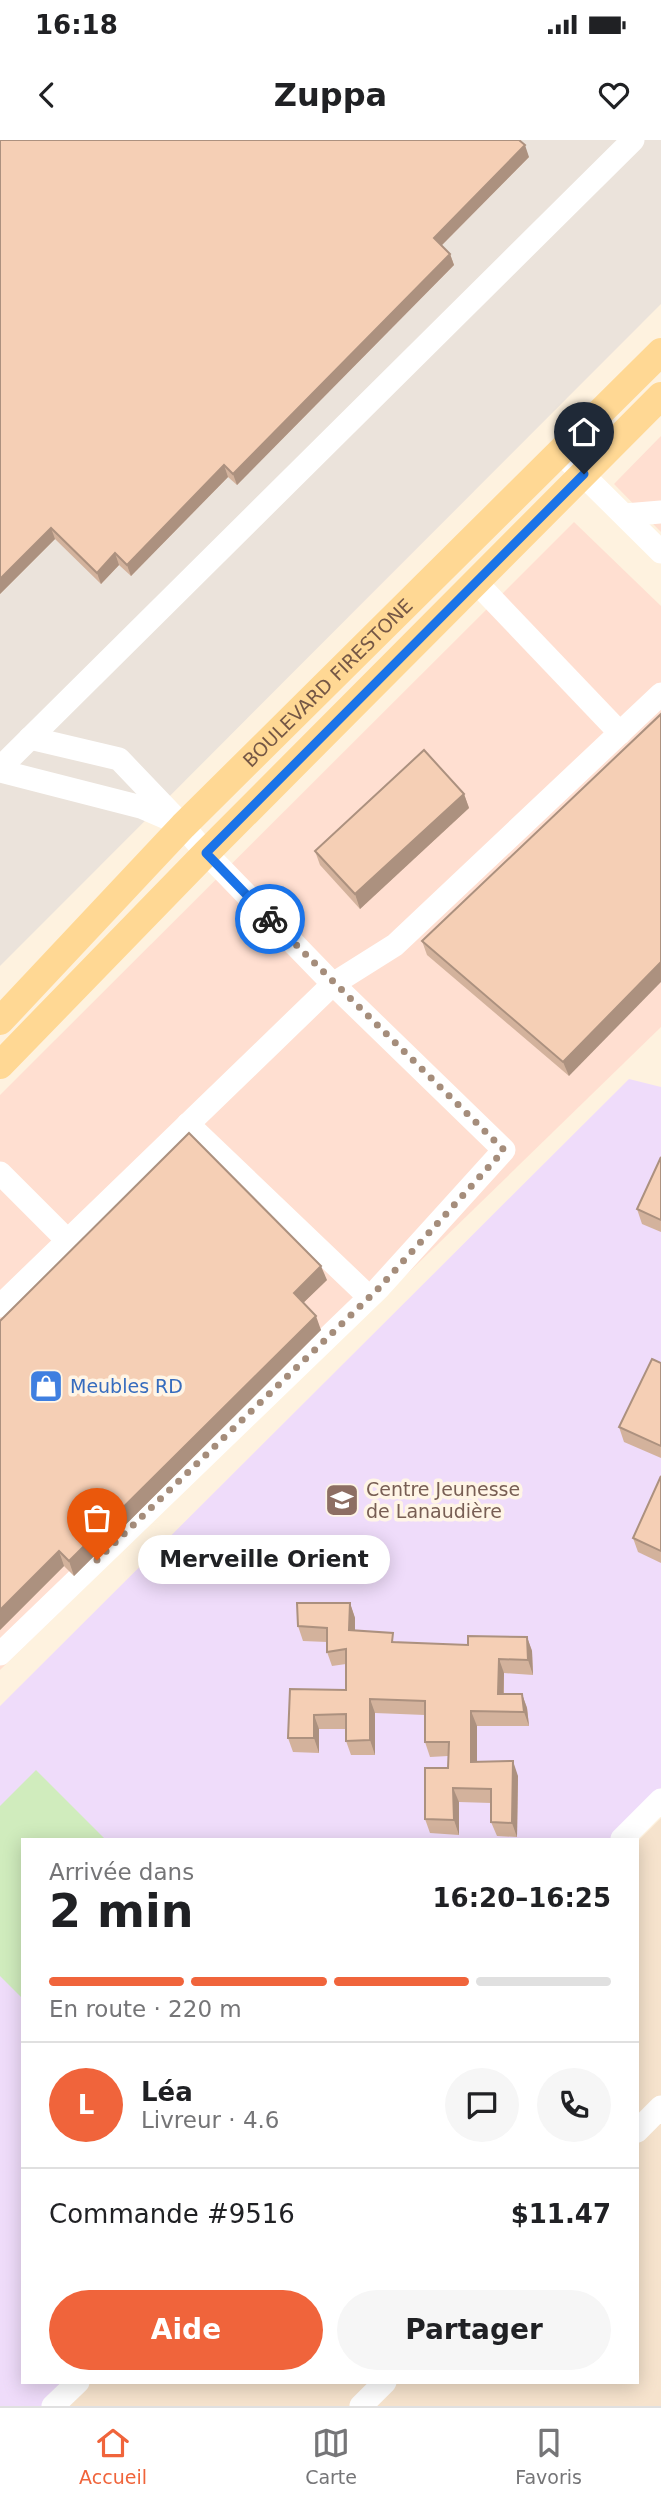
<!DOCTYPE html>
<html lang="fr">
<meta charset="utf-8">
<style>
body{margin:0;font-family:"DejaVu Sans",sans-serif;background:#f6f6f6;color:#202124;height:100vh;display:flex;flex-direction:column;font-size:26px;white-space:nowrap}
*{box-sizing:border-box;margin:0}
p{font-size:23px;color:#757577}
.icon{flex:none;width:38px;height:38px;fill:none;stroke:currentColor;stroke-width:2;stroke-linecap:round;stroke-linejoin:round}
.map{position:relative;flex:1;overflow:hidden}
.details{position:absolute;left:21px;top:1698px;width:618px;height:546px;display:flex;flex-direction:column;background:#fff;border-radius:0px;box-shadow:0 4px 18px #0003}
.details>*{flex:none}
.pin{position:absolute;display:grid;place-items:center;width:60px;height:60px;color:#fff;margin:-72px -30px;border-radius:50% 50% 50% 0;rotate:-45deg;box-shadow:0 0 7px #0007}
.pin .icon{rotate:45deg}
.courier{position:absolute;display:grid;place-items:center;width:70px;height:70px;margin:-35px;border:5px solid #1a73e8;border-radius:50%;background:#fff;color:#222;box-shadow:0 2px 9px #0007}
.bubble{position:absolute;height:49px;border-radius:24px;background:#fff;box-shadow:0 4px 18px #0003;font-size:23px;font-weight:700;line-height:49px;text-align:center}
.summary em{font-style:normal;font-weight:700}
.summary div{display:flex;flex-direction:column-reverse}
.summary{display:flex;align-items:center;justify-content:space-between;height:119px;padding:0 28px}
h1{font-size:46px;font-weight:700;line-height:52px}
.bar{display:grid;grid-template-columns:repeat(4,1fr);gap:10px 7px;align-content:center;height:84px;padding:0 28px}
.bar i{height:9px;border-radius:5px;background:#e0e0e0}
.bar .selected{background:#f0643b}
.bar p{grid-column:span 4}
.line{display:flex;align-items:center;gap:18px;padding:0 28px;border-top:2px solid #e0e0e0}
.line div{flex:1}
.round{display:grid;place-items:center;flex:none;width:74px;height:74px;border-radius:37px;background:#f6f6f6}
.primary-button{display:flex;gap:14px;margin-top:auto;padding:14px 28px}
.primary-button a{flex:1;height:80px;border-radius:42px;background:#f0643b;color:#fff;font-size:28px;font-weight:700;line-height:80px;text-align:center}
.primary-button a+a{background:#f6f6f6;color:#202124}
.status{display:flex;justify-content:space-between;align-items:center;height:49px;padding:0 35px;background:#fff;direction:ltr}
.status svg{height:19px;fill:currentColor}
header{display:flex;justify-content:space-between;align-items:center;height:91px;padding:0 28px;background:#fff;font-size:32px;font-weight:700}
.tabs{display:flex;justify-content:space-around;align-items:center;height:98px;border-top:2px solid #e0e0e0;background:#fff;font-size:19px;color:#757577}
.tabs a{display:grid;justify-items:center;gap:4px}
.tabs .selected{color:#f0643b}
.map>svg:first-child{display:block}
.residential{fill:#f6e3cd}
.commercial{fill:#ffdfd1}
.industrial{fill:#ebe3db}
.education{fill:#efdcfa}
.green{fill:#d0ecbd}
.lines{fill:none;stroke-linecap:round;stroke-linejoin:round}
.minor{stroke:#fff;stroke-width:23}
.major{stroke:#ffd894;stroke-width:28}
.wall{fill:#d3b29c}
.shaded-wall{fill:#ac917f}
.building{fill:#f5cfb5;stroke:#ac917f;stroke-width:2}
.done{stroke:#a58d7b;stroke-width:7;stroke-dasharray:0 12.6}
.route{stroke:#1a73e8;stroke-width:9}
.labels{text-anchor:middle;stroke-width:7;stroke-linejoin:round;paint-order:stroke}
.street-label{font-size:19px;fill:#755745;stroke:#fff5e6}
.shop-label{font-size:19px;fill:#366cbe;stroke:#fff5e6;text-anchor:start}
.education-label{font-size:19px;fill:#785e54;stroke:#fff5e6;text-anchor:start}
</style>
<div class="status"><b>16:18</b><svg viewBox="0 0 49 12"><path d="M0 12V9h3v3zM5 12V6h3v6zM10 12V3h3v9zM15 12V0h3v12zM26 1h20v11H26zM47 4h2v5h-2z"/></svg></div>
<header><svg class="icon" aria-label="back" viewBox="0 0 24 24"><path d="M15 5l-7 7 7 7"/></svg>Zuppa<svg class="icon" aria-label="heart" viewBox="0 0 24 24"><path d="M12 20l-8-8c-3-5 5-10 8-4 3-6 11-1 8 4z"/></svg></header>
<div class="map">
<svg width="661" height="2266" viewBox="0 0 661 2266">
<rect width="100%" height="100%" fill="#fef2df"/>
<!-- residential -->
<polygon class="residential" points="661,1678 661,2266 63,2266 88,2242 637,2242 637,1702"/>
<!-- commercial -->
<g class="commercial">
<polygon points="661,296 661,392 614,344"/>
<polygon points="574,382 661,466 661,887 0,1530 0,955"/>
</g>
<!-- industrial -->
<polygon class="industrial" points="0,0 661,0 661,164 0,826"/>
<!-- education -->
<polygon class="education" points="629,939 661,947 661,1648 611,1699 23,1699 23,2242 67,2242 43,2266 0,2266 0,1566"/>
<!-- green -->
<polygon class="green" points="36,1630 105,1699 23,1699 23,1859 0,1836 0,1666"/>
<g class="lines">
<!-- minor -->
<g class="minor">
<polyline points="561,313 661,412"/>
<polyline points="625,375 661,372"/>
<polyline points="476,442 620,593"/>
<polyline points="0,628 633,0"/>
<polyline points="0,631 141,667 171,680"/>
<polyline points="188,984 369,1157"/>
<polyline points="0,1033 67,1100"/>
<polyline points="0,1166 333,844 395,805 661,554"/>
<polyline points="0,1514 378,1149 504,1010 333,844 206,713 183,686 119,619 30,598"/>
<polyline points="622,1699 661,1660"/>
<polyline points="637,1991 661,1967"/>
<polyline points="53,2266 78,2242"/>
<polyline points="361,2266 385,2242"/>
</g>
<!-- major -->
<g class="major">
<path id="s1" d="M0 881 183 686 661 212"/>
<polyline points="0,925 206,713 661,256"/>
</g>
</g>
<!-- wall -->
<g class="wall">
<polygon points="0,0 529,17 441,106 450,114 454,125 237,345 228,337 131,436 119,425 101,444 55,399 0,454"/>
<polygon points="661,574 569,936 427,815 422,801"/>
<polygon points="464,654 469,668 360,769 320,725 315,711"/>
<polygon points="661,1017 661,1092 642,1084 637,1069"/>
<polygon points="327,1140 303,1163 321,1190 74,1436 64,1426 0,1490 0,1181"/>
<polygon points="661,1223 661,1318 624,1302 619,1287"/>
<polygon points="661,1336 661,1423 638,1412 633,1398"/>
<polygon points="350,1463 355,1478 355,1490 396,1502 468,1505 527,1497 532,1511 533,1535 504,1533 504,1554 522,1554 527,1568 529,1586 477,1586 477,1622 518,1636 517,1697 497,1696 491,1682 491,1663 459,1662 459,1695 430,1693 425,1679 448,1628 448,1616 430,1617 425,1602 425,1575 375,1573 375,1615 351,1615 346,1601 346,1589 319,1589 319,1613 293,1612 288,1598 290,1549 346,1550 346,1524 332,1526 327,1512 327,1502 303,1501 298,1486"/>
</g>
<!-- shaded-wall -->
<g class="shaded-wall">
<polygon points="525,5 529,17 438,109 434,98"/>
<polygon points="450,114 454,125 237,345 233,334"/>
<polygon points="224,325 228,337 131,436 127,425"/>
<polygon points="51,388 55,399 0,454 0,439"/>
<polygon points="115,413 119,425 101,444 97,433"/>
<polygon points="464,654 469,668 360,769 355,754"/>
<polygon points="661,822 661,842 569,936 563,922"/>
<polygon points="321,1126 327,1140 299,1167 294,1153"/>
<polygon points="316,1176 321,1190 74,1436 69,1421"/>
<polygon points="59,1411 64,1426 0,1490 0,1470"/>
<polygon points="350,1463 355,1478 355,1504 349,1490"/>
<polygon points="527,1497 532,1511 533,1535 528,1520"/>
<polygon points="499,1519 504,1533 503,1569 498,1554"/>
<polygon points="522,1554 527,1568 529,1586 524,1572"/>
<polygon points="370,1559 375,1573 375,1615 370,1600"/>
<polygon points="471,1571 477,1586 477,1636 471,1622"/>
<polygon points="314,1575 319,1589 319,1613 314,1598"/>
<polygon points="513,1621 518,1636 517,1697 512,1683"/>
<polygon points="453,1648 459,1662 459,1695 454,1680"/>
</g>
<!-- building -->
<g class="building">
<polygon points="0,0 519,0 525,5 434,98 450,114 233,334 224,325 127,425 115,413 97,433 51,388 0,439"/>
<polygon points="661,574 661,822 563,922 422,801"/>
<polygon points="424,610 464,654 355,754 315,711"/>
<polygon points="189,993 321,1126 294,1153 316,1176 69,1421 59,1411 0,1470 0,1181"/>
<polygon points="661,1017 661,1080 637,1069"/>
<polygon points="652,1219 661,1223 661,1306 619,1287"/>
<polygon points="661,1336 661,1411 633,1398"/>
<polygon points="297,1463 350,1463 349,1490 393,1493 392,1502 468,1505 468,1496 527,1497 528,1520 499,1519 498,1554 522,1554 524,1572 471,1571 471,1622 513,1621 512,1683 491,1682 491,1649 453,1648 454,1680 425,1679 425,1628 448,1628 449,1602 425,1602 425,1561 370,1559 370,1600 346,1601 346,1574 314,1575 314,1598 288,1598 290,1549 346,1550 346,1509 327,1512 327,1488 298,1486"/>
</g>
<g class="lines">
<!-- done -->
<polyline class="done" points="97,1420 378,1149 504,1010 270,779"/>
<!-- route -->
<polyline class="route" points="270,779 206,713 584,334"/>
</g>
<!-- icons -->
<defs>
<g id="shop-square" transform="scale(1.75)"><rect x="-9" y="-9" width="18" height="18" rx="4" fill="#3f7fe0" stroke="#fff5e6"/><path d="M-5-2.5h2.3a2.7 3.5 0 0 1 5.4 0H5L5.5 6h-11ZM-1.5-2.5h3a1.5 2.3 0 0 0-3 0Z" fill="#fff"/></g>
<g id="school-square" transform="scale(1.75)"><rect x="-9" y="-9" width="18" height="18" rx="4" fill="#8d6e63" stroke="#fff5e6"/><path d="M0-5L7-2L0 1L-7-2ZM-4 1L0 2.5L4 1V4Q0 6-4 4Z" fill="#fff"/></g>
</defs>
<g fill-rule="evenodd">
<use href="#shop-square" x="46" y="1246"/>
<use href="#school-square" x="342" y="1360"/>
</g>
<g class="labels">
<!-- street labels -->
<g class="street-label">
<text dy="7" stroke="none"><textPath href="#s1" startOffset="471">BOULEVARD FIRESTONE</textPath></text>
</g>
<!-- shop labels -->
<g class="shop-label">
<text x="70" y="1253">Meubles RD</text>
</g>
<!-- education labels -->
<g class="education-label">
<text x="366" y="1356">Centre Jeunesse<tspan x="366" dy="22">de Lanaudière</tspan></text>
</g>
</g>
</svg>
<div class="pin" style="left:97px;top:1420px;background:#ea580c"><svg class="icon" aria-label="bag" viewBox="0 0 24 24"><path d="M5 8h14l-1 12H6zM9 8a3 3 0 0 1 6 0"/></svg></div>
<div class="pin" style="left:584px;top:334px;background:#1f2937"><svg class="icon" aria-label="home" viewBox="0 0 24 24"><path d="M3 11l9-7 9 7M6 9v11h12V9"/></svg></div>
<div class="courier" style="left:270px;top:779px"><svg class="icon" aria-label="bike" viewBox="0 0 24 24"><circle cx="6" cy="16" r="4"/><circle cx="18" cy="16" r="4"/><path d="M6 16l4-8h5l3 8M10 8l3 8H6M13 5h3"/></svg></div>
<div class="bubble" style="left:138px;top:1395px;width:252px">Merveille Orient</div>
<section class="details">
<div class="summary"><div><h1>2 min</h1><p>Arrivée dans</p></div><em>16:20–16:25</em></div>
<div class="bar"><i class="selected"></i><i class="selected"></i><i class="selected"></i><i></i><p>En route · 220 m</p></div>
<div class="line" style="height:126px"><b class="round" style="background:#f0643b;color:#fff">L</b><div><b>Léa</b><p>Livreur · 4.6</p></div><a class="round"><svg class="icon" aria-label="chat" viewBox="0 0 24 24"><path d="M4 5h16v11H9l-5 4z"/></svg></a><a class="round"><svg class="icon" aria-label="phone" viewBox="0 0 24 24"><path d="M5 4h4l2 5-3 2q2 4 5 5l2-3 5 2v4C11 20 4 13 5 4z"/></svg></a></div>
<div class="line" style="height:91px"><div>Commande #9516</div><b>$11.47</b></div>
<div class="primary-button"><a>Aide</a><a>Partager</a></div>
</section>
</div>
<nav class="tabs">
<a class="selected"><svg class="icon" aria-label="home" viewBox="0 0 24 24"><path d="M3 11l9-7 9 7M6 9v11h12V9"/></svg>Accueil</a>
<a><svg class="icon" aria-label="map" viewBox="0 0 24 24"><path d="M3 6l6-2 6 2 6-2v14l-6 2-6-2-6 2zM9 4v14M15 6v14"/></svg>Carte</a>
<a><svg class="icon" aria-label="saved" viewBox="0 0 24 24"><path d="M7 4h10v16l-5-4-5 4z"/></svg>Favoris</a>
</nav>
